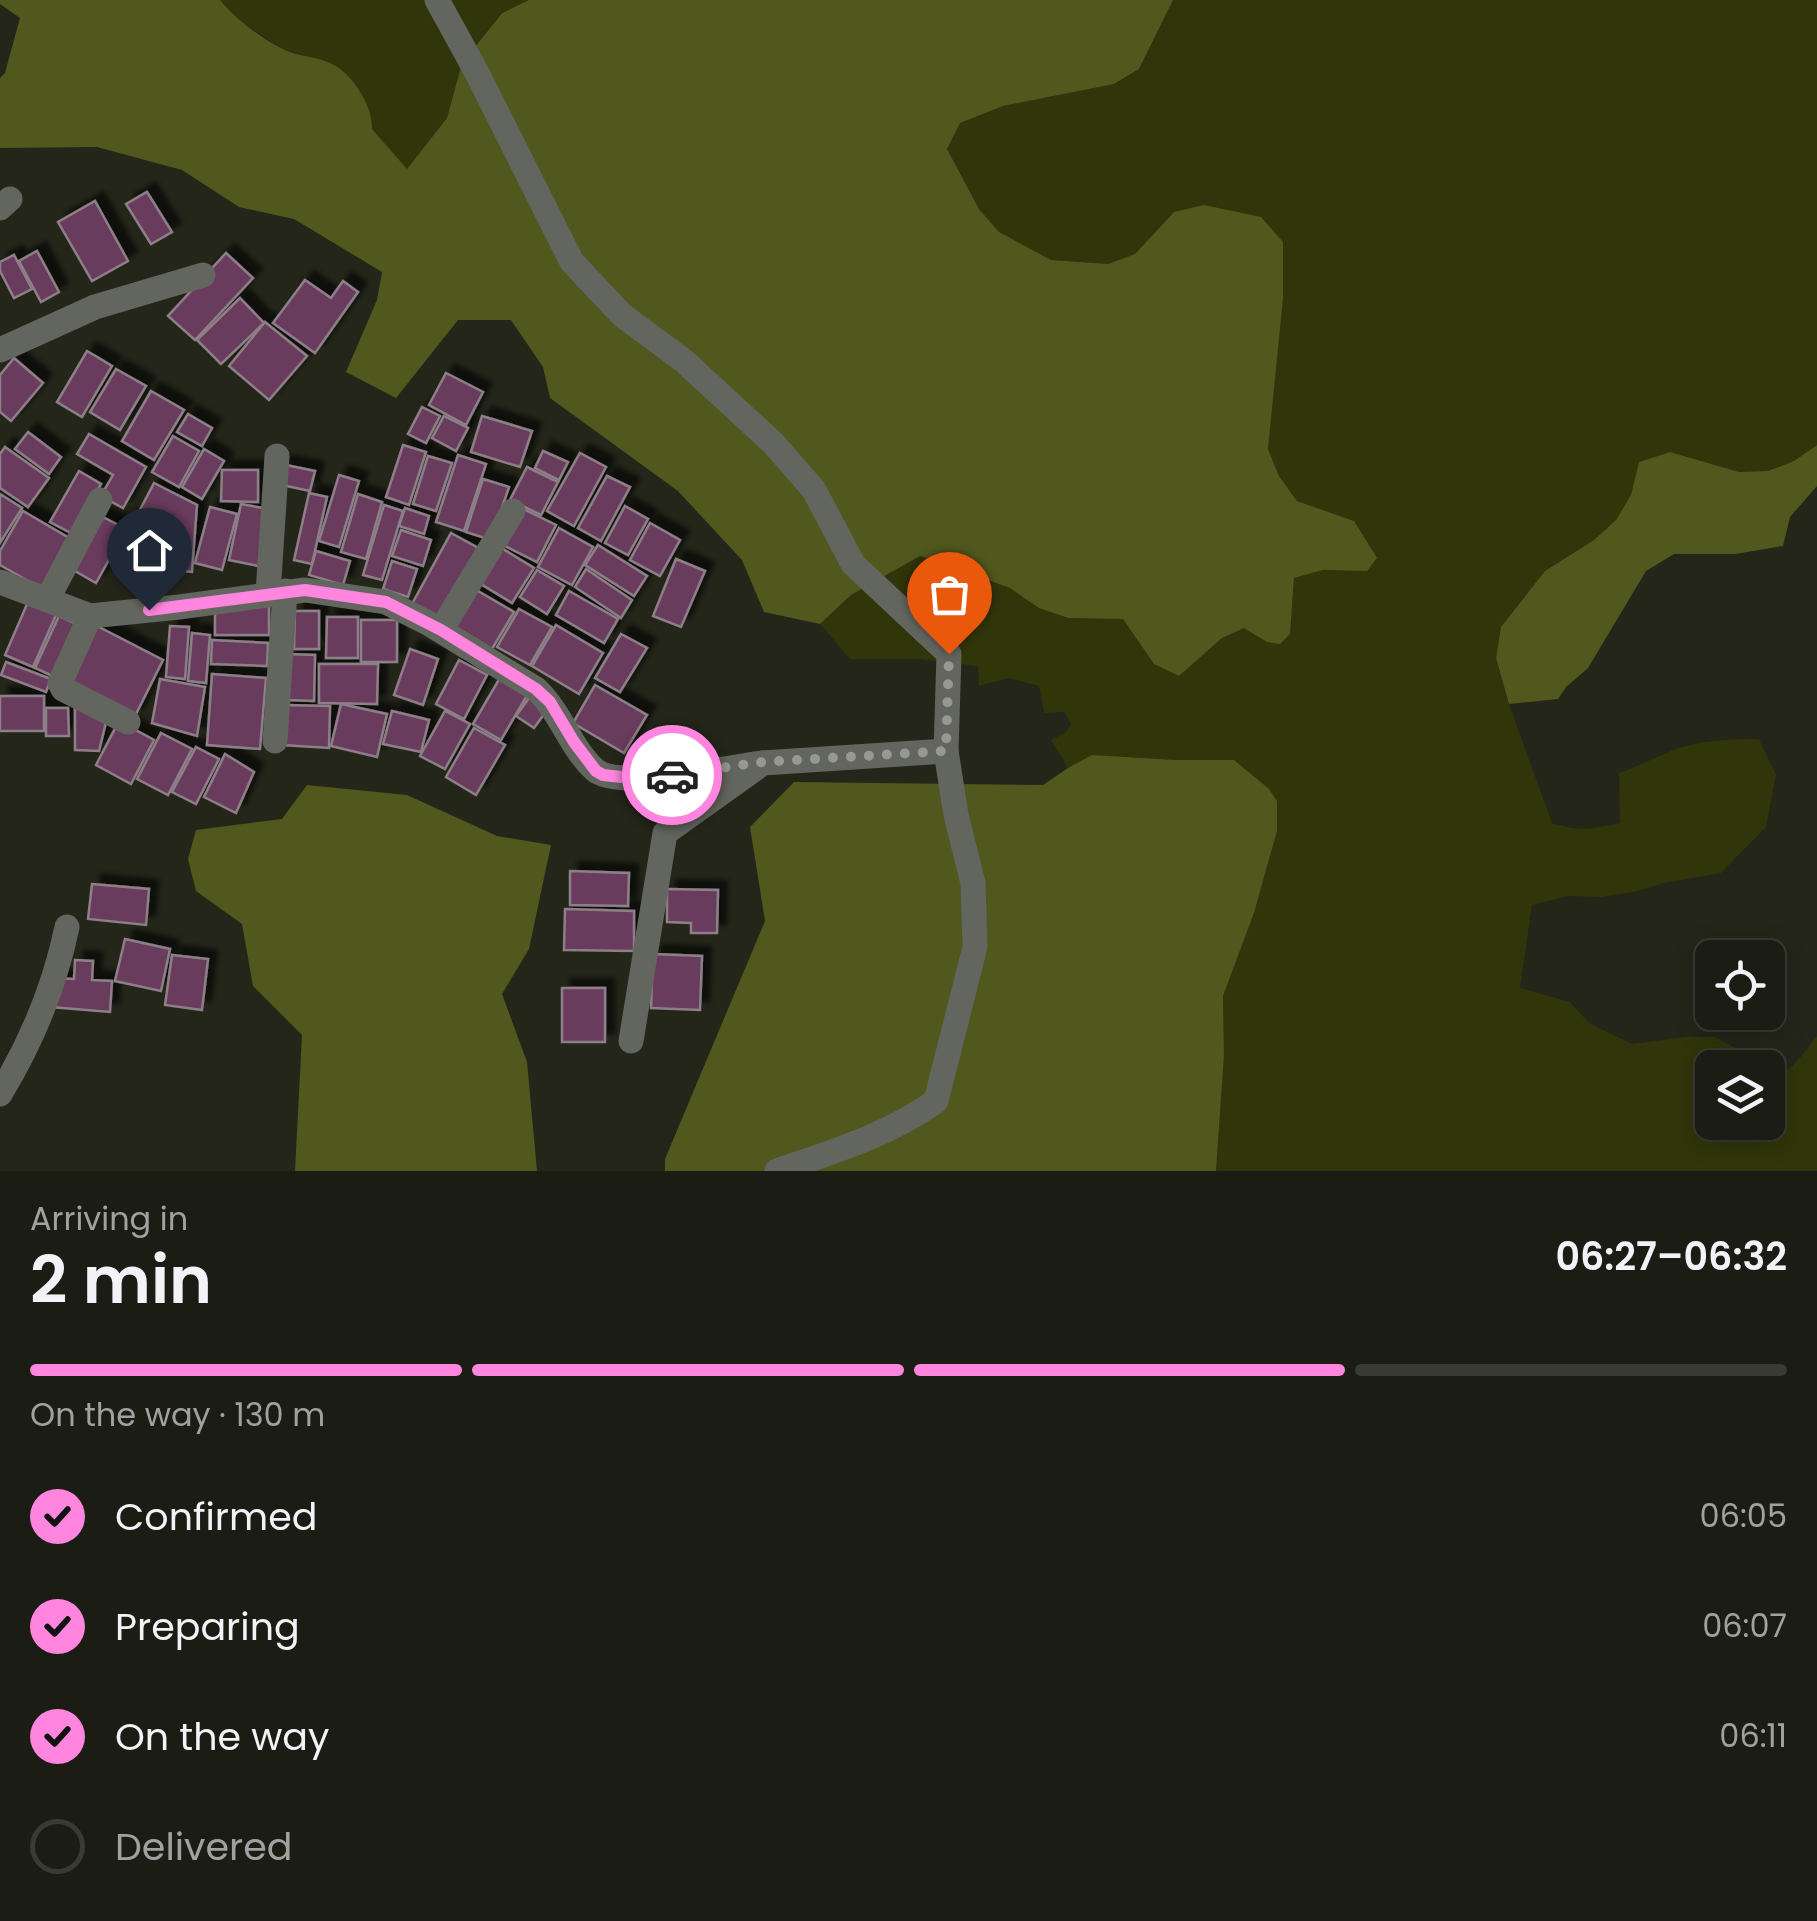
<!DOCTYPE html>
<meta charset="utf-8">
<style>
body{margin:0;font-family:Poppins,sans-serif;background:#24251d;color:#f1f3f6;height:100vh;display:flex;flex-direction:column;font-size:38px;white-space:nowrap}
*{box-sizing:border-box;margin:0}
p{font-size:32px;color:#a0a1a0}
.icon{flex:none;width:55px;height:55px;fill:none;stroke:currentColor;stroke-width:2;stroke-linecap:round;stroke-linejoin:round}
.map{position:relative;height:1171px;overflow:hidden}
.details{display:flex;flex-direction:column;background:#1b1c14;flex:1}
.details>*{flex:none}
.buttons{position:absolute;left:1695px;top:940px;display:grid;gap:20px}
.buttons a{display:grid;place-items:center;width:90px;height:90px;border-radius:15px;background:#1b1c14;box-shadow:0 5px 25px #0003,0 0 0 2px #393a34;font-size:50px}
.pin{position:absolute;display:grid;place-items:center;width:85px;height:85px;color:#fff;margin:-102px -42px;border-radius:50% 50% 50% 0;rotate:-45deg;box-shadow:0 0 10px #0007}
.pin .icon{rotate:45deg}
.courier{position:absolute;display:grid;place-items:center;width:100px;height:100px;margin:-50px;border:8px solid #ff85de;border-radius:50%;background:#fff;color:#222;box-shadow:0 2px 12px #0007}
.headline em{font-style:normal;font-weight:600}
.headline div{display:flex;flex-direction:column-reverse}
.headline{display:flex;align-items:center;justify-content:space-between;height:170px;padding:0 30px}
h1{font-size:65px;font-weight:600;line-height:75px}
.bar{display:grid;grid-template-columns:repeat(4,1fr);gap:15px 10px;align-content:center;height:120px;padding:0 30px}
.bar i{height:12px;border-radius:8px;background:#393a34}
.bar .selected{background:#ff85de}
.bar p{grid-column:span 4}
ol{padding:0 30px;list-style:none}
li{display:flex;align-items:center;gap:30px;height:110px}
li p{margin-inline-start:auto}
li .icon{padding:10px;border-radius:50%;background:#ff85de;color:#111;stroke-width:4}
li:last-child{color:#a0a1a0}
li i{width:55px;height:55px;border:5px solid #393a34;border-radius:50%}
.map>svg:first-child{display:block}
.green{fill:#31350a}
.forest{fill:#51581d}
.building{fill:#693b5c;stroke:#8d7f88;stroke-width:2.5;filter:url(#shadow)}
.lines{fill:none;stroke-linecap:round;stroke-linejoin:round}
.minor{stroke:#63655f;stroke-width:25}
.done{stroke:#979990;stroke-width:10;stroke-dasharray:0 18}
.route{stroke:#ff85de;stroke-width:12}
</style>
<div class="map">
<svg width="1817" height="1171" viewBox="0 0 1817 1171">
<defs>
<filter id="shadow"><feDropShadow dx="9" dy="-9" stdDeviation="2.5" flood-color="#0009"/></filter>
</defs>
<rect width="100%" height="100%" fill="#24261a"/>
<!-- green -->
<g class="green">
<polygon points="220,0 529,0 501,13 462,63 447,118 407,170 372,129 335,65 284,50 234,17"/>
<path d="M1173 0H1817V445L1794 461 1768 471 1739 472 1670 452 1639 462 1631 495 1616 520 1594 540 1545 571 1501 627 1496 658 1509 704 1552 823C1580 832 1592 829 1620 823L1619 773C1639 766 1652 759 1671 751 1698 740 1730 739 1759 739L1776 775 1766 827 1721 873 1664 883 1634 892 1601 897 1568 896 1532 905 1520 988 1570 1002 1589 1023 1632 1044 1685 1037H1715L1741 1051 1749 1067 1712 1068V1122H1768V1078C1791 1075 1803 1053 1817 1036V1171H1216L1224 1055 1223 996 1254 913 1277 831V801L1234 760H1176L1092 755 1068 768 1051 740 1066 732 1071 724 1064 712 1044 713 1039 686 1009 678 979 686 978 666 917 659H850L820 624 851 595 920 556 1011 588 1039 608 1068 618 1123 619 1154 664 1179 676 1222 638 1244 627 1267 642 1290 633 1294 578 1323 570 1367 571 1354 521 1297 501 1279 476 1268 449 1283 299V242L1174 212 1135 254 1108 264 1051 260 999 233 979 209 947 149 959 123 1003 106 1114 84 1139 69Z"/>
</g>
<!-- forest -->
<g class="forest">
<path d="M0 0H220C236 20 259 36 281 48 297 57 318 56 334 65 354 76 373 107 372 129L407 169 447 118 462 63 502 13 529 0H1173L1139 69 1114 84 1003 106 960 123 947 149 979 209 999 232 1051 260 1108 264 1135 254 1174 212 1204 205 1261 217 1283 242V299L1268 449 1279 476 1297 501 1354 521 1377 558 1367 571 1323 570 1294 578 1290 634 1280 644 1267 642 1244 628 1222 638 1179 676 1154 664 1123 619 1068 618 1039 608 1010 588 920 556 851 595 820 624 764 612 742 560 678 491 550 398 543 367 511 320H458L396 398 346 372 377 300 382 272 294 219 239 207 182 170 97 147 0 148V78L5 73 20 18 0 4Z"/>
<polygon points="1817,445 1817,486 1790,517 1783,546 1735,554 1674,554 1646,571 1588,668 1566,687 1558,699 1509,704 1496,658 1501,627 1545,571 1594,540 1616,520 1631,495 1639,462 1670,452 1739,472 1768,471 1794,461"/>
<polygon points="1092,755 1176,760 1234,760 1269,789 1277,801 1277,831 1254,913 1223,996 1224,1055 1216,1171 665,1171 665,1159 765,921 750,827 794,782 1043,785 1068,768"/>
<polygon points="307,785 407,795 497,836 551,845 529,949 502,994 527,1062 537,1171 295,1171 302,1035 253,986 242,924 196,891 188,859 196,830 282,819"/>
</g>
<!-- building -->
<g class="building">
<polygon points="147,192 172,232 151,244 126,204"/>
<polygon points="95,201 128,261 92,281 58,222"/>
<polygon points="37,251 59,292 41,302 19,261"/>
<polygon points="226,253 253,278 195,340 168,316"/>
<polygon points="14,255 32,289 14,298 0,271 0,262"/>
<polygon points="305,280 331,298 343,281 358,292 315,353 273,323"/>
<polygon points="240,298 264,323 221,364 197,340"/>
<polygon points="265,322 307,356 269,400 229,366"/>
<polygon points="87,351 112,366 82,417 57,402"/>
<polygon points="14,358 43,383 11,421 0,412 0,375"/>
<polygon points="116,369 146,386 120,430 90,412"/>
<polygon points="446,373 483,392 466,425 429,405"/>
<polygon points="151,391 184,410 154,460 122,441"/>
<polygon points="422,407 440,416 426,443 408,434"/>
<polygon points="188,414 212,428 202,446 177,432"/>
<polygon points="444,416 468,428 456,451 432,438"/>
<polygon points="482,416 532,431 520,467 471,452"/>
<polygon points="28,432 61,457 49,474 15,449"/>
<polygon points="89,434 146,467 123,508 101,496 113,475 77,454"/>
<polygon points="173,436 199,451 179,487 152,472"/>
<polygon points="403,445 426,452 409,505 386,497"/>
<polygon points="5,447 49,478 28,507 0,488 0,454"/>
<polygon points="204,449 224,461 202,499 182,487"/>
<polygon points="543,451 568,462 559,480 535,468"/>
<polygon points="580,453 606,467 574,526 547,511"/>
<polygon points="458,455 486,464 464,531 436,522"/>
<polygon points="428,456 452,463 436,511 413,504"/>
<polygon points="281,464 315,471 310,491 277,484"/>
<polygon points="527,467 558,482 541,515 510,500"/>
<polygon points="222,470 258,470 258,502 221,501"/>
<polygon points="79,471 101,484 73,534 50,522"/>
<polygon points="339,475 359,481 339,547 319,541"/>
<polygon points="607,476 630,487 601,541 578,528"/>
<polygon points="483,479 509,487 491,540 466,532"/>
<polygon points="154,483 197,505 192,572 161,569 161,567 120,548"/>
<polygon points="309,493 327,497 312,564 294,560"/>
<polygon points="0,494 22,508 0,543"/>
<polygon points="358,494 382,502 366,559 341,552"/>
<polygon points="241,504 273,510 263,567 229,560"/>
<polygon points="384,505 403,511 382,580 363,575"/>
<polygon points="625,506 648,519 628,555 605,543"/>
<polygon points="210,507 237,514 222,570 195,563"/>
<polygon points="405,508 429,516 424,534 399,526"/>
<polygon points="521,508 556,525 537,562 503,545"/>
<polygon points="23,511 76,542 48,592 0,565 0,551"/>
<polygon points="97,514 126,529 96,583 68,567"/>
<polygon points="650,523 680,540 660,576 630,560"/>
<polygon points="559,528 593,547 572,585 538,567"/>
<polygon points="401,530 431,540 423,566 392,556"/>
<polygon points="451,533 482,550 443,621 412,604"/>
<polygon points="598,545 647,576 634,596 585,565"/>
<polygon points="498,546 534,568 512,603 476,581"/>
<polygon points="316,551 350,561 343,585 309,575"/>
<polygon points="676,559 705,571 681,627 653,616"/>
<polygon points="392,561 417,569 408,597 383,589"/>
<polygon points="586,569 632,600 621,618 575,587"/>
<polygon points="537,570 564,586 547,614 520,597"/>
<polygon points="471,587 514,612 492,649 449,623"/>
<polygon points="569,591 618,619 604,643 556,615"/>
<polygon points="28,602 56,615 33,667 5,655"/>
<rect x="215" y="602" width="54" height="33"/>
<polygon points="519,609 552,627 530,665 497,647"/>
<polygon points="295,611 319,611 319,649 294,649"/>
<polygon points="59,616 81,626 57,678 35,668"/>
<polygon points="327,617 358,617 358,658 326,658"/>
<rect x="361" y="620" width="36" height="42"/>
<polygon points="95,625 163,660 134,718 65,683"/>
<polygon points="556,625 603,653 579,694 532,666"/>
<polygon points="170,626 189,627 185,679 166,677"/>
<polygon points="192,633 210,635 206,683 188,681"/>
<polygon points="621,634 647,648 620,692 595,678"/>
<polygon points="212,640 268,643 267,666 211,664"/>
<polygon points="410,649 438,659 423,705 394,695"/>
<polygon points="287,654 315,655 314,701 286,700"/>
<polygon points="459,660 487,675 464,719 436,704"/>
<polygon points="6,662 51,679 46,692 1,675"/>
<polygon points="319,664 378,664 377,704 319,703"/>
<polygon points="212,674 266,678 260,749 207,745"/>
<polygon points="501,676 529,692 501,740 473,724"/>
<polygon points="160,679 205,687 197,736 152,723"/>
<polygon points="595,685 647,715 624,753 573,723"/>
<rect x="0" y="696" width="44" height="35"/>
<polygon points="75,698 108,714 99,751 75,750"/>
<polygon points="529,698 547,710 534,728 516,716"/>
<polygon points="341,704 387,714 377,757 331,746"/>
<polygon points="283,705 330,706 329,748 282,745"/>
<polygon points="46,708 68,708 69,736 46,736"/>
<polygon points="392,711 429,720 421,752 383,744"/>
<polygon points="445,711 470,724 445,769 420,756"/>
<polygon points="119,721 154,740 131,784 96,765"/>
<polygon points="474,728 505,745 476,795 446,777"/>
<polygon points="161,733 192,749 168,795 137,779"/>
<polygon points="196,747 219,759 196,804 172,792"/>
<polygon points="225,754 254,772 236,813 204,797"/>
<polygon points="570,871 629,873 628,906 570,905"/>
<polygon points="92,884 149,889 146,925 88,919"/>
<polygon points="667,889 718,890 717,933 691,933 691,923 667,922"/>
<polygon points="565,909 634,911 634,951 564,950"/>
<polygon points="125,939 170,949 161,991 115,981"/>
<polygon points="653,954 702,956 700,1010 651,1008"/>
<polygon points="172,955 208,959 202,1010 165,1005"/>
<polygon points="75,960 93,961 92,980 112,981 110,1012 51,1007 54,978 74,979"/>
<rect x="562" y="988" width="43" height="54"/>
</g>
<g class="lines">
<!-- minor -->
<g class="minor">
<path d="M437 0 476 71 572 262 622 315 684 361 773 443 814 490 853 564 949 654 946 751 956 815 973 883 975 947 936 1101C889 1135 832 1152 777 1171"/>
<polyline points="0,208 10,199"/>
<polyline points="0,350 95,307 203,275"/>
<path d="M0 582 90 616 179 607 305 590 386 602 428 623 536 689C561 712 571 749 595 770 618 790 730 767 763 763"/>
<polyline points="268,594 277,456"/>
<polyline points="47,600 100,500"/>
<polyline points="90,616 60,683 63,689 128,722"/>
<polyline points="441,630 513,511"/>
<polyline points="275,741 285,591"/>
<polyline points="631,1041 665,833 763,763 946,751"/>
<path d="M0 1094C31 1043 55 985 67 927"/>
</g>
</g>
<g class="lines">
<!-- done -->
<polyline class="done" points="672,775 763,762 946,751 949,654"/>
<!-- route -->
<polyline class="route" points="149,610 305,590 386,602 441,630 536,689 550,702 574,742 596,771 603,775 631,778 672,775"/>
</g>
</svg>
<div class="buttons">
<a><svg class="icon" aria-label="locate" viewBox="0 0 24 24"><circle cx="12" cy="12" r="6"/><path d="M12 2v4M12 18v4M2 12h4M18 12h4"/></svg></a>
<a><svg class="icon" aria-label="layers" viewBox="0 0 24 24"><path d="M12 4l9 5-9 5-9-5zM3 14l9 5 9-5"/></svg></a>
</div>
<div class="pin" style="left:949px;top:654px;background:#ea580c"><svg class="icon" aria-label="bag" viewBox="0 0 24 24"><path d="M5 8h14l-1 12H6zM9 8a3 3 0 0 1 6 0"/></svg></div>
<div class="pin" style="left:149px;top:610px;background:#1f2937"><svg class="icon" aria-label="home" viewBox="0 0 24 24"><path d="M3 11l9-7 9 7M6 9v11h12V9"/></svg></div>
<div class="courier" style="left:672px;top:775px"><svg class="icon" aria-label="car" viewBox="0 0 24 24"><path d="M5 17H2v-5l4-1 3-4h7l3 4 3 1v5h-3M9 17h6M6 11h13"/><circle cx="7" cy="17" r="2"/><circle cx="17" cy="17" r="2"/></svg></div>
</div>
<section class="details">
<div class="headline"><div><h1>2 min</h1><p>Arriving in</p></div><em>06:27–06:32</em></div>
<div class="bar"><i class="selected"></i><i class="selected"></i><i class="selected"></i><i></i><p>On the way · 130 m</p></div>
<ol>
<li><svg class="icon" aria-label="check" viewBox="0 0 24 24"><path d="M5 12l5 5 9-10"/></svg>Confirmed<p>06:05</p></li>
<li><svg class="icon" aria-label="check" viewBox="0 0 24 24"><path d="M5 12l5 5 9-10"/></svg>Preparing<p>06:07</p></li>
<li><svg class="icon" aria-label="check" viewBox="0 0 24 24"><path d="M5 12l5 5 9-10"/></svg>On the way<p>06:11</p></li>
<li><i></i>Delivered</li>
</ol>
</section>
